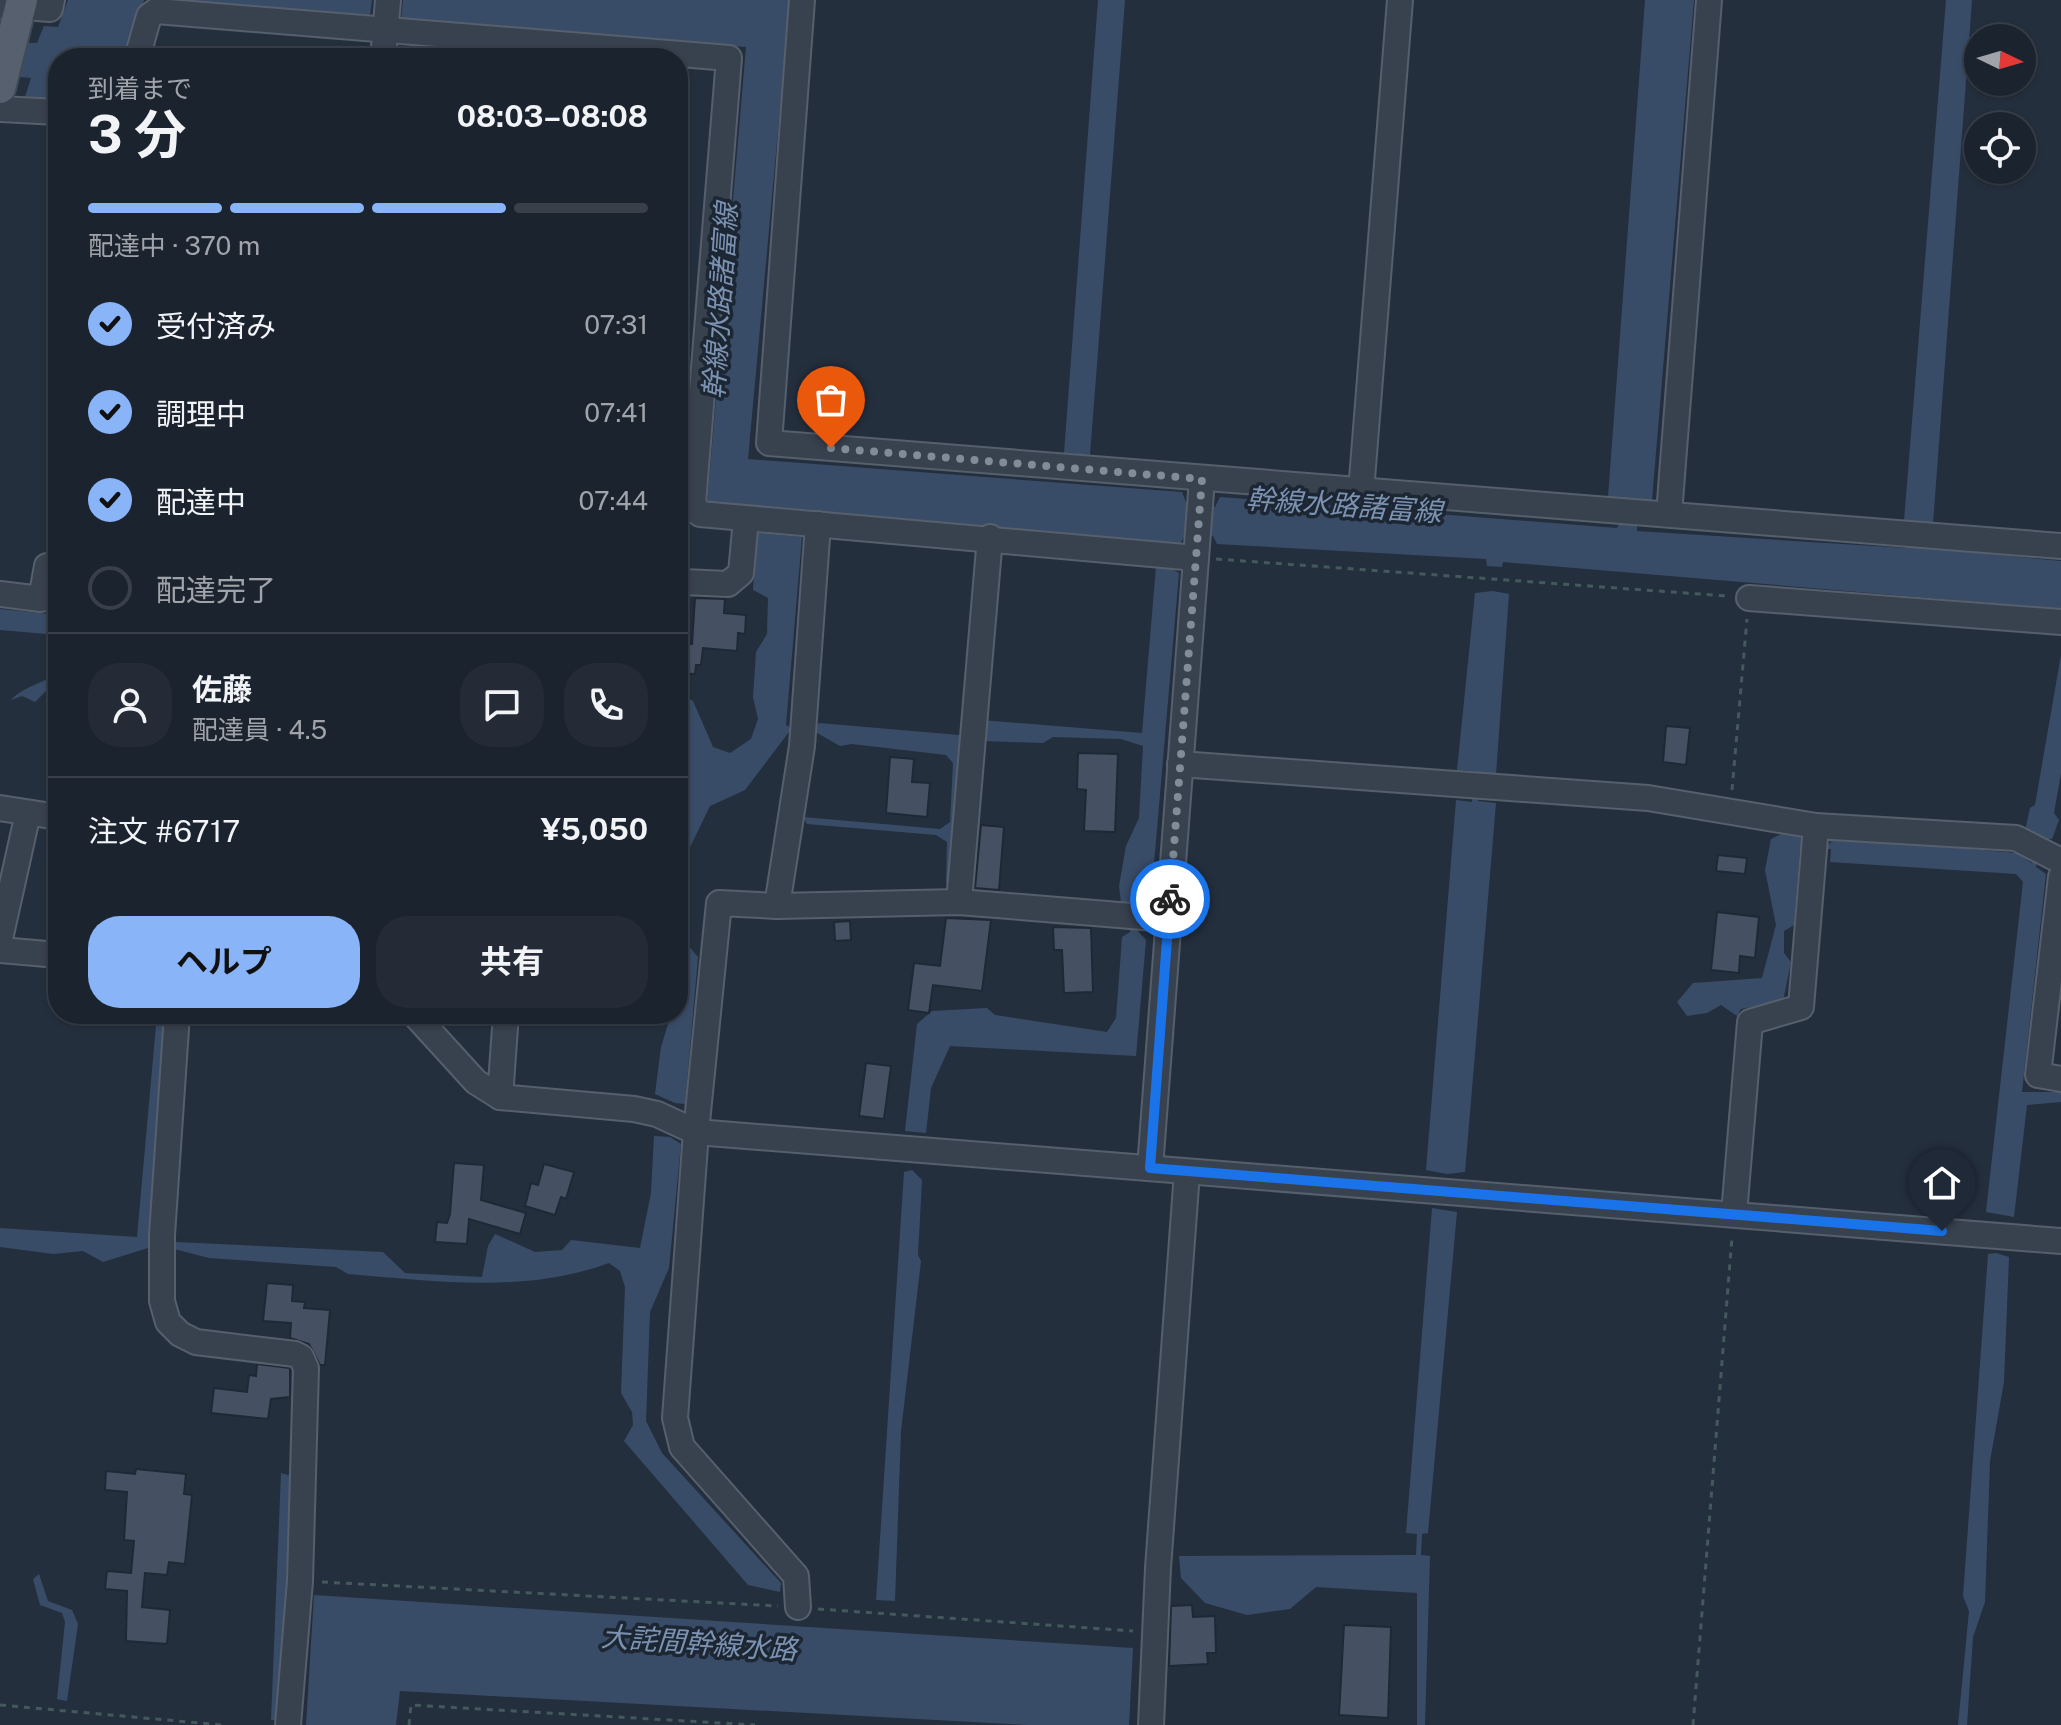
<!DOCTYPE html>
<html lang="ja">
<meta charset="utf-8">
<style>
body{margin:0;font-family:"Public Sans","Noto Sans JP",sans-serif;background:#242b36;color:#f1f3f6;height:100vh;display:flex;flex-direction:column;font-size:30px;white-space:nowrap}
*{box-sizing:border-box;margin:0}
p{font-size:26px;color:#a0a4aa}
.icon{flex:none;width:44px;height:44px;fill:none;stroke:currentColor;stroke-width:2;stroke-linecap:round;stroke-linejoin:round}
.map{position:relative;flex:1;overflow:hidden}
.side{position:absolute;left:48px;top:48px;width:640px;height:976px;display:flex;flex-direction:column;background:#1b232e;border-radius:32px;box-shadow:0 2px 6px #0004,0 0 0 2px #39404a}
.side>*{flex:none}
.needle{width:52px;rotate:95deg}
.buttons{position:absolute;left:1964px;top:24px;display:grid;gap:16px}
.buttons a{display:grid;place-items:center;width:72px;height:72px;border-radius:50%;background:#1b232e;box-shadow:0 2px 6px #0004,0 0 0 2px #39404a;font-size:40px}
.pin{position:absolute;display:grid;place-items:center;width:68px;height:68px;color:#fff;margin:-82px -34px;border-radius:50% 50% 50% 0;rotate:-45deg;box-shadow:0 0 8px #0007}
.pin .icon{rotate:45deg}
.courier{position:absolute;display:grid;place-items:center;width:80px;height:80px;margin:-40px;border:6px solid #1a73e8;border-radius:50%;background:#fff;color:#222;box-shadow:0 2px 10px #0007}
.head em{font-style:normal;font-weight:700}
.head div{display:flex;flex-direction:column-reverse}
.head{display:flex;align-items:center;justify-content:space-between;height:136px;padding:0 40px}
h1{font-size:52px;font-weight:700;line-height:60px}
.bar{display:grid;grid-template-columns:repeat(4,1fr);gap:12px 8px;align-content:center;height:96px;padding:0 40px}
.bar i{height:10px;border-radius:6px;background:#39404a}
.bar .on{background:#8ab4f8}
.bar p{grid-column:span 4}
.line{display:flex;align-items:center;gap:20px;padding:0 40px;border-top:2px solid #39404a}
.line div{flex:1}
.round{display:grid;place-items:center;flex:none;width:84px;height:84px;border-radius:32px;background:#242b36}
ol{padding:0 40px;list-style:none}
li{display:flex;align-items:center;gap:24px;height:88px}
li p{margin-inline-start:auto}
li .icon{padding:8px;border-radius:50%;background:#8ab4f8;color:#111;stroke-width:4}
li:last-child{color:#a0a4aa}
li i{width:44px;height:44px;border:4px solid #39404a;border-radius:50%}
.cta{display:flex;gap:16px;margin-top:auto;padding:16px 40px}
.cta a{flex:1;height:92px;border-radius:32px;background:#8ab4f8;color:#111;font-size:32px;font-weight:700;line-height:92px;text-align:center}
.cta a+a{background:#242b36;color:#f1f3f6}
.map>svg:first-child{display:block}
.water{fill:#394c67}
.building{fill:#455162;stroke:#1f2835;stroke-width:2}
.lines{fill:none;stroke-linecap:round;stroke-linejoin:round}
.minor-casing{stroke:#565f6c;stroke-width:28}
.major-casing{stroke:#414a57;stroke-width:34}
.path{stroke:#44595c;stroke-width:3;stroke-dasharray:6 6;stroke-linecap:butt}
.minor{stroke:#38414e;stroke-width:24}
.major{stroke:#56606e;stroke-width:30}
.done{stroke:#828b98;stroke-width:8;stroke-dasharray:0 14.4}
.route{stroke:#1a73e8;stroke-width:10}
.labels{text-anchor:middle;stroke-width:7;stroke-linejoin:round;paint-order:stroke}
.water-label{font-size:28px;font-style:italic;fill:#7c92b1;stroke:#1d2633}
</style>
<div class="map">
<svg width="2061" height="1725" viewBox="0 0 2061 1725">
<rect width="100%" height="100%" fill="#242f3e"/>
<!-- water -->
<g class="water">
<polygon points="68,0 144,0 124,58 58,58 58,99 25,97 31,78 0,75 0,42 37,43 44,26 58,27"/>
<polygon points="176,0 372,0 370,15"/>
<polygon points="403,0 790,0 748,459 1182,492 1187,505 1215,507 1220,497 1617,528 1619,524 1637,525 1637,531 1906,548 1908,544 1927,543 1927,548 2061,561 2061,609 1503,562 1502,567 1487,566 1486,559 1217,544 1213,536 1186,533 1179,546 707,505 746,47 401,20"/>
<polygon points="1098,0 1125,0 1090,455 1064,453"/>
<polygon points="1645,0 1694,0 1652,500 1608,497"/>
<polygon points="1946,0 1972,0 1933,524 1904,521"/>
<polygon points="756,533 802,537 786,725 792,728 745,790 710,806 679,870 678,884 678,839 686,757 678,741 678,692 693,701 713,747 730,753 751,739 758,719 753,697 756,652 767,634 768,598 753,590"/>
<polygon points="1167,566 1179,573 1151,899 1139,906 1136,929 1146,940 1136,1056 950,1046 931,1088 926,1133 905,1131 917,1024 932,1011 987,1008 995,1015 1107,1032 1116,1018 1122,937 1130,932 1134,906 1121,903 1119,886 1126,846 1139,818 1143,746 1121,739 1053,737 1043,743 983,741 981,720 1142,733 1156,567"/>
<polygon points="56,580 58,635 0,630 0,609 51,614"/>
<polygon points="1493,591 1509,594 1496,774 1481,774 1478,801 1496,803 1465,1172 1447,1174 1426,1170 1456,800 1472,802 1474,771 1457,770 1475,593"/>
<polygon points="2061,655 2061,773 2054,813 2059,820 2052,839 2042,839 2036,867 2046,874 2022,1092 2061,1092 2061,1102 2027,1105 2014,1217 1986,1212 2023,882 2016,874 1830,862 1831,849 1800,849 1794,925 1784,931 1784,953 1791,962 1783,1001 1741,1009 1737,1016 1721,1005 1707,1013 1687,1016 1677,1002 1693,983 1762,978 1776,925 1765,870 1771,839 1785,832 1803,834 1802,844 1830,844 1832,837 2017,853 2032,863 2037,837 2025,831 2030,808 2035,805"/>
<path d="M58 672V679L35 702 22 696 11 700C25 685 42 685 58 672Z"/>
<polygon points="819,723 959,735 966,742 957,766 951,880 946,883 947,842 936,835 807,824 803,817 940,829 950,822 953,763 946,755 852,744 840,746 812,730"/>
<polygon points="678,909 685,919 681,937 698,957 685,1104 675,1103 655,1094 661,1047 671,1014 678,1014"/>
<polygon points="157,1014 164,1014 151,1247 103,1262 83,1251 53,1254 0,1247 0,1228 137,1237"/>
<path d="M654 1136 670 1137 681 1144 669 1268 650 1312 646 1421 662 1453 781 1583 780 1592 748 1585 624 1441 633 1425 632 1412 621 1393 625 1287 620 1271 609 1263C525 1294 436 1281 348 1274L336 1267 209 1258 174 1249 176 1242 383 1252 405 1273 482 1277 488 1246 495 1234 535 1252 562 1250 571 1240 640 1248 651 1193Z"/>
<polygon points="912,1170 922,1180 918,1255 921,1261 901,1431 895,1601 876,1600 904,1172"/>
<polygon points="1432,1208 1457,1212 1428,1533 1422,1534 1421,1555 1430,1556 1425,1725 1417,1725 1417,1593 1316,1587 1290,1609 1247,1615 1205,1603 1181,1578 1179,1556 1416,1555 1417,1534 1406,1533"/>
<polygon points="1996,1253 2009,1257 2004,1382 1990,1461 1985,1602 1973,1637 1967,1725 1958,1725 1969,1611 1963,1596 1988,1254"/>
<polygon points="281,1473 291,1476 281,1720 271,1720"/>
<polygon points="39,1574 48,1601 72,1610 78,1624 67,1701 57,1699 65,1622 62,1613 40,1605 33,1579"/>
<polygon points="314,1595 1133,1648 1129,1725 1028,1725 400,1691 396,1725 306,1725"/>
</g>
<!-- building -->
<g class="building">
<polygon points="695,598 725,599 724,613 746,615 745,634 738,633 737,651 703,648 701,665 696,665 695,674 678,673 678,644 692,644"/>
<polygon points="1666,726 1690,728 1686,765 1663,762"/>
<polygon points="1078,753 1118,754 1115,832 1084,831 1086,790 1077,789"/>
<polygon points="890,757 914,759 912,782 930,783 927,817 886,813"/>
<polygon points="981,825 1004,827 999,890 975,888"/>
<polygon points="1718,855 1747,858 1745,874 1716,871"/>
<polygon points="1717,912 1759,917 1755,958 1740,956 1739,973 1711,970"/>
<polygon points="946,918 991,920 982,991 933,985 929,1013 908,1010 914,963 940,966"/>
<polygon points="850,921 851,940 835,941 834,922"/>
<polygon points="1053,927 1091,928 1093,992 1064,993 1062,950 1054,950"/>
<polygon points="866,1063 891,1066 884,1119 859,1116"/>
<polygon points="454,1163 484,1165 481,1200 526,1213 520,1234 469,1219 467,1244 435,1242 437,1222 447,1223 450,1214"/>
<polygon points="544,1164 574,1172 566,1199 561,1197 555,1215 525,1206 531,1183 538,1185"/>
<polygon points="267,1283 293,1285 292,1301 305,1302 304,1308 330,1310 325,1365 320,1365 309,1344 290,1338 291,1323 263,1321"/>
<polygon points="257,1364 290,1368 290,1397 271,1399 268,1419 211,1413 214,1388 247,1392 249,1375 256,1376"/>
<polygon points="136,1469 186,1474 184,1494 192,1495 185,1564 169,1562 167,1575 145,1573 142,1607 170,1610 167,1644 126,1641 127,1591 105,1589 107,1571 131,1573 134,1541 124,1540 127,1492 105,1490 106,1471 135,1474"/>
<polygon points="1192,1605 1193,1617 1215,1616 1216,1653 1207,1653 1208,1664 1169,1666 1171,1606"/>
<polygon points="1344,1625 1391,1627 1388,1718 1339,1715"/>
</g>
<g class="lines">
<!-- minor casing -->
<g class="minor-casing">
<g id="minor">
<polyline points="802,0 769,443 2061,546"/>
<polyline points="0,5 50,9 52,0"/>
<polyline points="137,58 149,16 156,11 729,58 693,504 700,514 1196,558"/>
<polyline points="383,58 388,0"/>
<polyline points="0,109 58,112"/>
<polyline points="1361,492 1400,0"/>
<polyline points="1669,514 1709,0"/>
<polyline points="678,588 683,582 728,584 741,573 746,519"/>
<polyline points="0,594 41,599 47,566 58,567"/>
<polyline points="1749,598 2061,622"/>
<polyline points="1180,764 1648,798 1816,826"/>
<polyline points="0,808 58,817"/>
<polyline points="2061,877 2038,1075 2061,1079"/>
<polyline points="959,902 990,537"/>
<polyline points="777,906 802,746 818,524"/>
<polyline points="0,939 28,813"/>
<polyline points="0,950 58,955"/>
<polyline points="177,1014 162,1235 162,1301 168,1322 180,1334 196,1342 295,1354 301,1357 306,1368 300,1581 288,1725"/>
<polyline points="414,1014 476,1082 500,1097 634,1109 657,1114 696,1132 2061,1241"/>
<polyline points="500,1097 506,1014"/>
<polyline points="1150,1168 1202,479"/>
<polyline points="1734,1214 1750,1022 1801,1007 1816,826 2016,838 2061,861"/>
<polyline points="798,1607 796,1576 682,1447 675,1418 696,1132 719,903 777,906 959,902 1168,919"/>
<polyline points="1151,1725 1158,1568 1187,1172"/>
</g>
</g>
<!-- major casing -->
<g class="major-casing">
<polyline id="major" points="0,88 22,0"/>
</g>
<!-- path -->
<g class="path">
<polyline points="1216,559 1727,596"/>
<polyline points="1732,790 1747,619"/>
<polyline points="322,1582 778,1606"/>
<polyline points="818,1609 1133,1631"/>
<polyline points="0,1705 222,1725"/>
<polyline points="409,1725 411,1705 755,1725"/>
<polyline points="1693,1725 1732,1237"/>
</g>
<!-- minor -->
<use href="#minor" class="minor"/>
<!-- major -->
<use href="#major" class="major"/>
</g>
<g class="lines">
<!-- done -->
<polyline class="done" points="831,448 1202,479 1170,899"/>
<!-- route -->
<polyline class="route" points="1170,899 1150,1168 1942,1231"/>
</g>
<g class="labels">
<!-- water labels -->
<g class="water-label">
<text transform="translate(720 301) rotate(-86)" y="10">幹線水路諸富線</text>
<text transform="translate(1344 505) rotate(4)" y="10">幹線水路諸富線</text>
<text transform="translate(699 1643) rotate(4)" y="10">大詫間幹線水路</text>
</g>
</g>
</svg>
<div class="buttons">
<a><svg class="needle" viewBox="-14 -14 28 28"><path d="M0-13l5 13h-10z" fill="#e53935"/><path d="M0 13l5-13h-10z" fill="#a0a4aa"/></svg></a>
<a><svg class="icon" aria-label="locate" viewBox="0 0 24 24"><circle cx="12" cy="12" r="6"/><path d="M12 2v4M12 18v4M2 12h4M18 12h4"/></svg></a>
</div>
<div class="pin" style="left:831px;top:448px;background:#ea580c"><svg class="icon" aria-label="bag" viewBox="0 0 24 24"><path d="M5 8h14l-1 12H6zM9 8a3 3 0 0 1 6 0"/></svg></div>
<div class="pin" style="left:1942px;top:1231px;background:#1f2937"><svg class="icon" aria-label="home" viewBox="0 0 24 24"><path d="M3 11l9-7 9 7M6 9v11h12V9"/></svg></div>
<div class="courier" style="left:1170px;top:899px"><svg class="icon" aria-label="bike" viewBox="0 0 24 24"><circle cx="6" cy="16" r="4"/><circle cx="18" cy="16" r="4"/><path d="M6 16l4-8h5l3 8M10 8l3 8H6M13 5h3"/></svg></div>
<section class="side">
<div class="head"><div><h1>3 分</h1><p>到着まで</p></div><em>08:03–08:08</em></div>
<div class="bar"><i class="on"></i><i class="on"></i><i class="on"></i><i></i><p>配達中 · 370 m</p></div>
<ol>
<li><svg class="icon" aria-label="check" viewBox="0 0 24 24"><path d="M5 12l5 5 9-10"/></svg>受付済み<p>07:31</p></li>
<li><svg class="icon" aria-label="check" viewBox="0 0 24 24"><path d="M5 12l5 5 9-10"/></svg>調理中<p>07:41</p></li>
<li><svg class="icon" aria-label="check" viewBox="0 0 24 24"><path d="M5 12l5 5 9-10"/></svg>配達中<p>07:44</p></li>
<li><i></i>配達完了</li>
</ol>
<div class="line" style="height:144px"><a class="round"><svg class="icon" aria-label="person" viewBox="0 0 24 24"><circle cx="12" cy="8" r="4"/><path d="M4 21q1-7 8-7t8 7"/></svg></a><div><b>佐藤</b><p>配達員 · 4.5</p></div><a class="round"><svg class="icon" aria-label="chat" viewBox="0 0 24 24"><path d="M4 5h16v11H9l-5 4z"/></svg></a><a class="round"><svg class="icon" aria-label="phone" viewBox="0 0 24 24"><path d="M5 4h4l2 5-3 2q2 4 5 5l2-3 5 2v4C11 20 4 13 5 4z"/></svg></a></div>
<div class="line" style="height:104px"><div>注文 #6717</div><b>¥5,050</b></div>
<div class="cta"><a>ヘルプ</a><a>共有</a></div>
</section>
</div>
